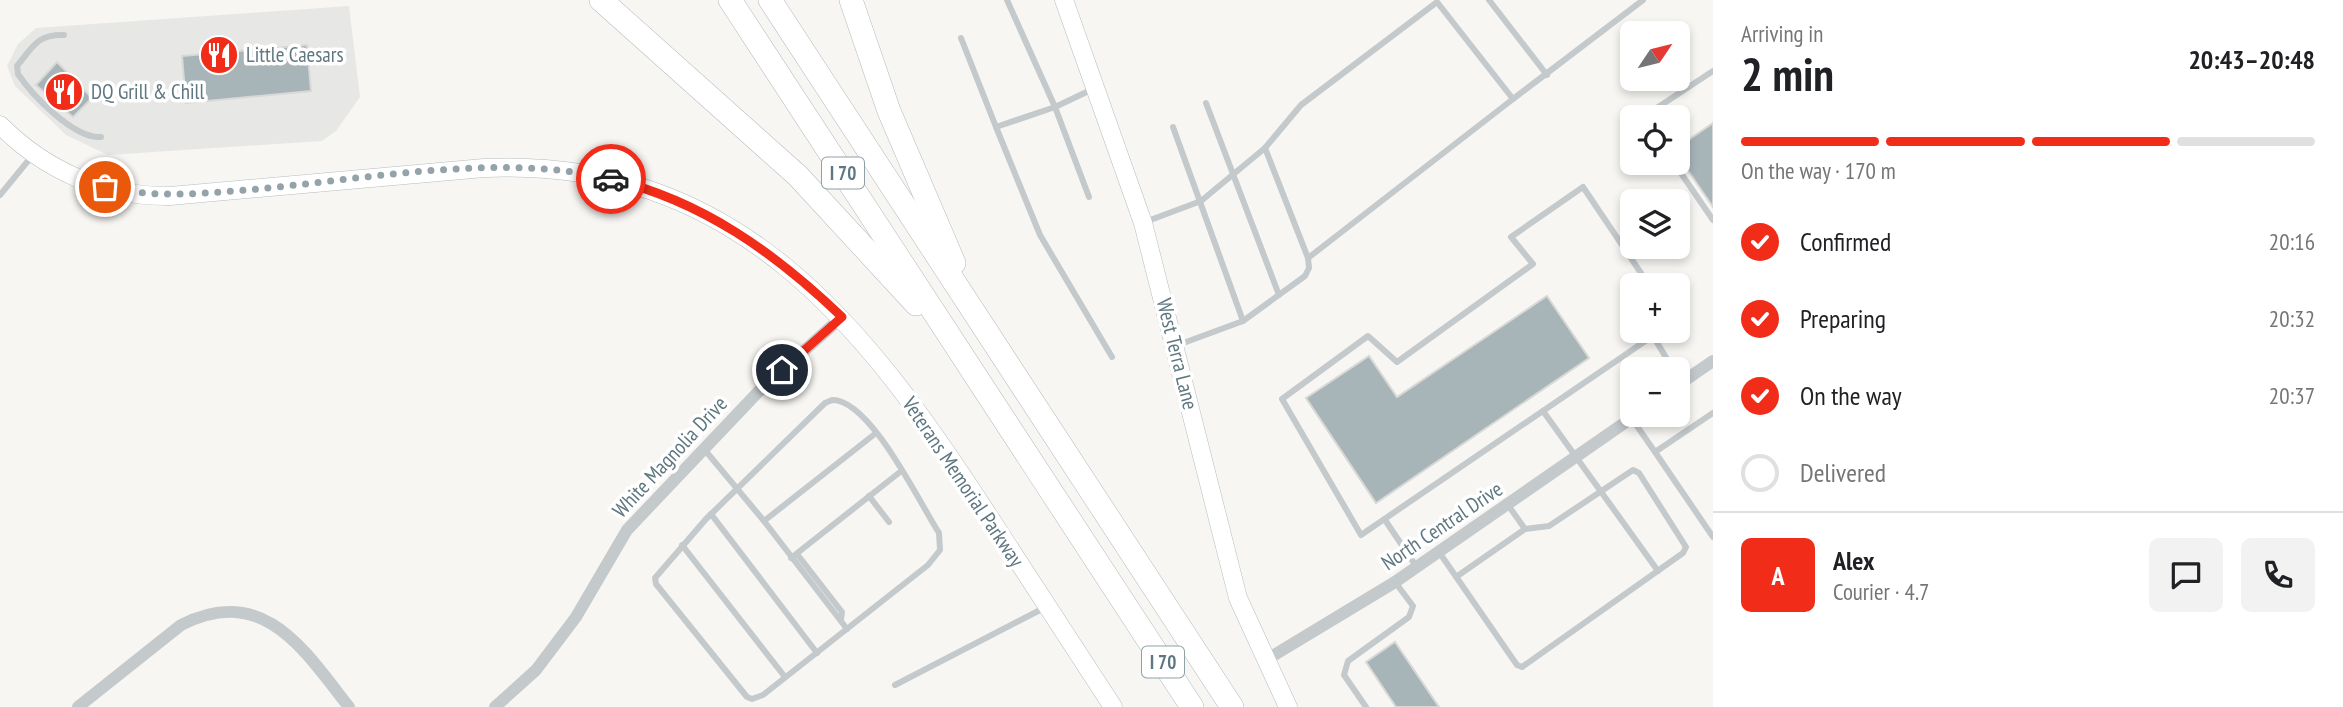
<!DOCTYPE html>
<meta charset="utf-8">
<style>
body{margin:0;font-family:"PT Sans Narrow",sans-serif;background:#f2f2f2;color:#202124;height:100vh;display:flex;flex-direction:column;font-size:26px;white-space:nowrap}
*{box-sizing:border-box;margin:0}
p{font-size:23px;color:#757577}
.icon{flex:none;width:38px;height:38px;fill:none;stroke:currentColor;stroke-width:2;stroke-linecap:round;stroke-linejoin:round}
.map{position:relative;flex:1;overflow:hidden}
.panel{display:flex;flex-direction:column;background:#fff;width:630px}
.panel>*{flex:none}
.needle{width:46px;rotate:55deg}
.tools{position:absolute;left:1620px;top:21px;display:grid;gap:14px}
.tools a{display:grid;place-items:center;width:70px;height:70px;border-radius:10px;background:#fff;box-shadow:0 4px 10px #0003;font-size:35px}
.pin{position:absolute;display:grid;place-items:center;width:60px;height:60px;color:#fff;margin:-30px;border:4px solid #fff;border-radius:50%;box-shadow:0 2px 7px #0007}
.courier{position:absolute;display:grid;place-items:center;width:70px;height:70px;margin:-35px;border:5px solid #f12c19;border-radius:50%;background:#fff;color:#222;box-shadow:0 2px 9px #0007}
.overview em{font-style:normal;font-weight:700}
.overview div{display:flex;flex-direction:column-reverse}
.overview{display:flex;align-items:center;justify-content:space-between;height:119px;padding:0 28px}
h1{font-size:46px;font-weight:700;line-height:52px}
.bar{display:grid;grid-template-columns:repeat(4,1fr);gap:10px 7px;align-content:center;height:84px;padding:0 28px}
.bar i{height:9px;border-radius:5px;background:#e0e0e0}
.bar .active{background:#f12c19}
.bar p{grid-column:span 4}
.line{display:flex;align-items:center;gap:18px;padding:0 28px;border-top:2px solid #e0e0e0}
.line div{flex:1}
.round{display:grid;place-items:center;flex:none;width:74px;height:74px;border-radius:10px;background:#f2f2f2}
ol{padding:0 28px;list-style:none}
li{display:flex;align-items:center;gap:21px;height:77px}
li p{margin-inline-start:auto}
li .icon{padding:7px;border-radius:50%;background:#f12c19;color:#fff;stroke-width:4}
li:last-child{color:#757577}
li i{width:38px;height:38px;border:4px solid #e0e0e0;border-radius:50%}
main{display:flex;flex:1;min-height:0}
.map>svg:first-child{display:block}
.built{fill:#e7e8e6}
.building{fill:#a7b4b8;stroke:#d8d8d6;stroke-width:2}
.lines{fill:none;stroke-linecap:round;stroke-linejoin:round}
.secondary-casing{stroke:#b6bdc0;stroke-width:19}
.highway-casing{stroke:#b6bbbd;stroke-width:24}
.lane{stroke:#c4c9cc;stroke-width:6}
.street{stroke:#c4c9cc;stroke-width:12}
.secondary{stroke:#fff;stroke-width:18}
.highway{stroke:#fff;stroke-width:23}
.done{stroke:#94a3a9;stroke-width:7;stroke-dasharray:0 12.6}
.route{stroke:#f12c19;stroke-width:9}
.labels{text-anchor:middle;stroke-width:7;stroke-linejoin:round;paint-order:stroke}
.shield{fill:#fff;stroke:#8fa0a7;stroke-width:2}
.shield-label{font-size:19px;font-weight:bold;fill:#5f7781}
.poi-label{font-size:21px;fill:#5f7781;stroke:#fff;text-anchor:start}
.street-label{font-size:21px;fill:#5f7781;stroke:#fff}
</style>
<main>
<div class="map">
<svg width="1713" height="707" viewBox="0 0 1713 707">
<rect width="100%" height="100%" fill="#f7f6f3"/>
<!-- built -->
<polygon class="built" points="349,6 360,97 336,131 322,141 108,155 66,135 15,86 7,66 18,44 36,28"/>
<!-- building -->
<g class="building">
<polygon points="307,45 311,91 186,103 182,56"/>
<polygon points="57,62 92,98 73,117 36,85"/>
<polygon points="1713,123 1713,207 1678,156 1678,147"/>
<polygon points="1547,296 1589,358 1376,503 1306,398 1369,356 1397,397"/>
<polygon points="1395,642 1439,707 1396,707 1366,662"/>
</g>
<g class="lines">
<!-- secondary casing -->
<g class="secondary-casing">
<g id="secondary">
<polyline points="1064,0 1143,223 1238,598 1288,707"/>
<path d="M0 125C46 171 105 197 170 196L484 168C736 157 864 324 988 515 1030 579 1071 643 1113 707"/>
</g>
</g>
<!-- highway casing -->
<g class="highway-casing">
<g id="highway">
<polyline points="601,0 798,176 916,304"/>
<polyline points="730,0 1192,707"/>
<polyline points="770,0 1232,707"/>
<polyline points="851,0 889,111 954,263"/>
</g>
</g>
<!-- lane -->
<g class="lane">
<polyline points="1489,0 1547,75"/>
<path d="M64 35C37 34 33 47 17 66L18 74C32 95 74 139 101 137"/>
<polyline points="961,38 996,127 1055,107 1007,0"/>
<polyline points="1513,99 1643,0"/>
<polyline points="1206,103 1279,295"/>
<polyline points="1643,117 1713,71"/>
<polyline points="996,127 1040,235 1112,357"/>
<polyline points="1173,127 1243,321"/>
<polyline points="1265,148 1301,105 1437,2 1513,99 1308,258"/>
<polyline points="1674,163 1713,220"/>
<polyline points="0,195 32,156"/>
<polyline points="1089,197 1055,107 1095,88"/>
<polyline points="1145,222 1201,201 1265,148 1308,258 1309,268 1305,276 1243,321 1178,345"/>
<polyline points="1649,285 1583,187 1511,237 1533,264 1397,362 1368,336 1282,399 1361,535 1660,331"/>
<polyline points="1653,336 1673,369"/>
<path d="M832 400C870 399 919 502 939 533L940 550 928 565 763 695 752 699 747 697 656 584 655 578 706 519 825 403Z"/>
<polyline points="1543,411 1658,571"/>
<polyline points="1632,419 1655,452 1713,413"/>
<polyline points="704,449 764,521 847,629"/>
<polyline points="1655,452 1713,537"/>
<polyline points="869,496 889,522"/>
<polyline points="1508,505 1525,529"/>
<polyline points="711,514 817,653"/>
<polyline points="1385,520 1416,566"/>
<polyline points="764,521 876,433"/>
<polyline points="682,545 785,677"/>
<polyline points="1439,552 1517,665 1522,667 1683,553 1686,547 1639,473 1633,470 1549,526 1525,529 1456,577"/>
<polyline points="797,554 842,612 841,620"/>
<polyline points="791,558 900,472"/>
<polyline points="895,685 1046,607"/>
<polyline points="1366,707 1344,675 1348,661 1409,617 1413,606 1395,582"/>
</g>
<!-- street -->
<g class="street">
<polyline points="1678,385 1713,361"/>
<polyline points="1264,661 1395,582 1636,415"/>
<path d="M78 707 181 625C264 583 304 650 349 707"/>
<polyline points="495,707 536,670 576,617 627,530 762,388 842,317"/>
</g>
<!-- secondary -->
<use href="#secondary" class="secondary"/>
<!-- highway -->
<use href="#highway" class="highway"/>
</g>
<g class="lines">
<!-- done -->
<path class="done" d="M105 187C153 198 198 194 247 190 363 180 498 152 611 179"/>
<!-- route -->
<path class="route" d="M611 179C703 201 775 253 842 317L782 370"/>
</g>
<!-- icons -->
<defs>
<g id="restaurant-disc" transform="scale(2.0125)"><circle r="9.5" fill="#f12c19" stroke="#fff"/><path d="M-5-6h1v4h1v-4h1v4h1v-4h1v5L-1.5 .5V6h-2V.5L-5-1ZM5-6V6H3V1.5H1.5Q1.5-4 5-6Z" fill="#fff"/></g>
</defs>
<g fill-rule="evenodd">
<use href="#restaurant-disc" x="219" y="55"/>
<use href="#restaurant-disc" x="64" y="92"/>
</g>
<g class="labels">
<!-- shield labels -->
<g class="shield">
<rect x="822" y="157.5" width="42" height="31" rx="5"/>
<rect x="1142" y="646.5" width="42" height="31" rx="5"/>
</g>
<g class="shield-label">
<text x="843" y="180">I 70</text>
<text x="1163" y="669">I 70</text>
</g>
<!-- poi labels -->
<g class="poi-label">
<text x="246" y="62">Little Caesars</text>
<text x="91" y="99">DQ Grill &amp; Chill</text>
</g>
<!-- street labels -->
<g class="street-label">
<text transform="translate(1177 354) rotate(76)" y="7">West Terra Lane</text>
<text transform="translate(670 457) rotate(-47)" y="7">White Magnolia Drive</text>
<text transform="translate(963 482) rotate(56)" y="7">Veterans Memorial Parkway</text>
<text transform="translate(1442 526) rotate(-34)" y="7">North Central Drive</text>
</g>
</g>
</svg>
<div class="tools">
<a><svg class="needle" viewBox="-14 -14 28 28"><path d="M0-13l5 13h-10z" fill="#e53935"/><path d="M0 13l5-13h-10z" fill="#757577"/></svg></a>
<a><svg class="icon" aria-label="locate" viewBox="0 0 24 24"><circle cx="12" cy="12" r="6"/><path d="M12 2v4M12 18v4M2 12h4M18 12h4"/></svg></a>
<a><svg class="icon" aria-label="layers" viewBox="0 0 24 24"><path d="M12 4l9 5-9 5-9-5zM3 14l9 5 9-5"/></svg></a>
<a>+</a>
<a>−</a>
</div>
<div class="pin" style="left:105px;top:187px;background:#ea580c"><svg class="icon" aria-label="bag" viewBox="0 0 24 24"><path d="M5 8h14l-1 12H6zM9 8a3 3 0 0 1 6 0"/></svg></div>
<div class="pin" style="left:782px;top:370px;background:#1f2937"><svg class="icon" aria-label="home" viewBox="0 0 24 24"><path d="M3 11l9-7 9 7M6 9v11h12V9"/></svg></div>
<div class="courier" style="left:611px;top:179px"><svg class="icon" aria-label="car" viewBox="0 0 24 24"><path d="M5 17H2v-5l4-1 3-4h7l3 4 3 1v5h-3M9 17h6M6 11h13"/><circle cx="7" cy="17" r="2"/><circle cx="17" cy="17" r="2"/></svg></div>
</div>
<section class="panel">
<div class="overview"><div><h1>2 min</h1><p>Arriving in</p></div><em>20:43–20:48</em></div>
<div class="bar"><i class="active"></i><i class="active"></i><i class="active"></i><i></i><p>On the way · 170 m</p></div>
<ol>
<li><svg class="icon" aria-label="check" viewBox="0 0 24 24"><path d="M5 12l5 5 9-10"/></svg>Confirmed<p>20:16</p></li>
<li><svg class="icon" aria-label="check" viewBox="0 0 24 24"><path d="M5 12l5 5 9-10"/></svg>Preparing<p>20:32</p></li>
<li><svg class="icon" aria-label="check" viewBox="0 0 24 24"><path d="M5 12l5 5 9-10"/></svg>On the way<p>20:37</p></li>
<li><i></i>Delivered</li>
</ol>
<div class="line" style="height:126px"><b class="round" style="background:#f12c19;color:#fff">A</b><div><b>Alex</b><p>Courier · 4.7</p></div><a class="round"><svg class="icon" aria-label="chat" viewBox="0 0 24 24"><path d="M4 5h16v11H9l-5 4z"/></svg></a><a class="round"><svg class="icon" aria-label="phone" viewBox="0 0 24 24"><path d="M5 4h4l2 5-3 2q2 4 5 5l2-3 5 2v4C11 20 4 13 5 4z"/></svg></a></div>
</section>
</main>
